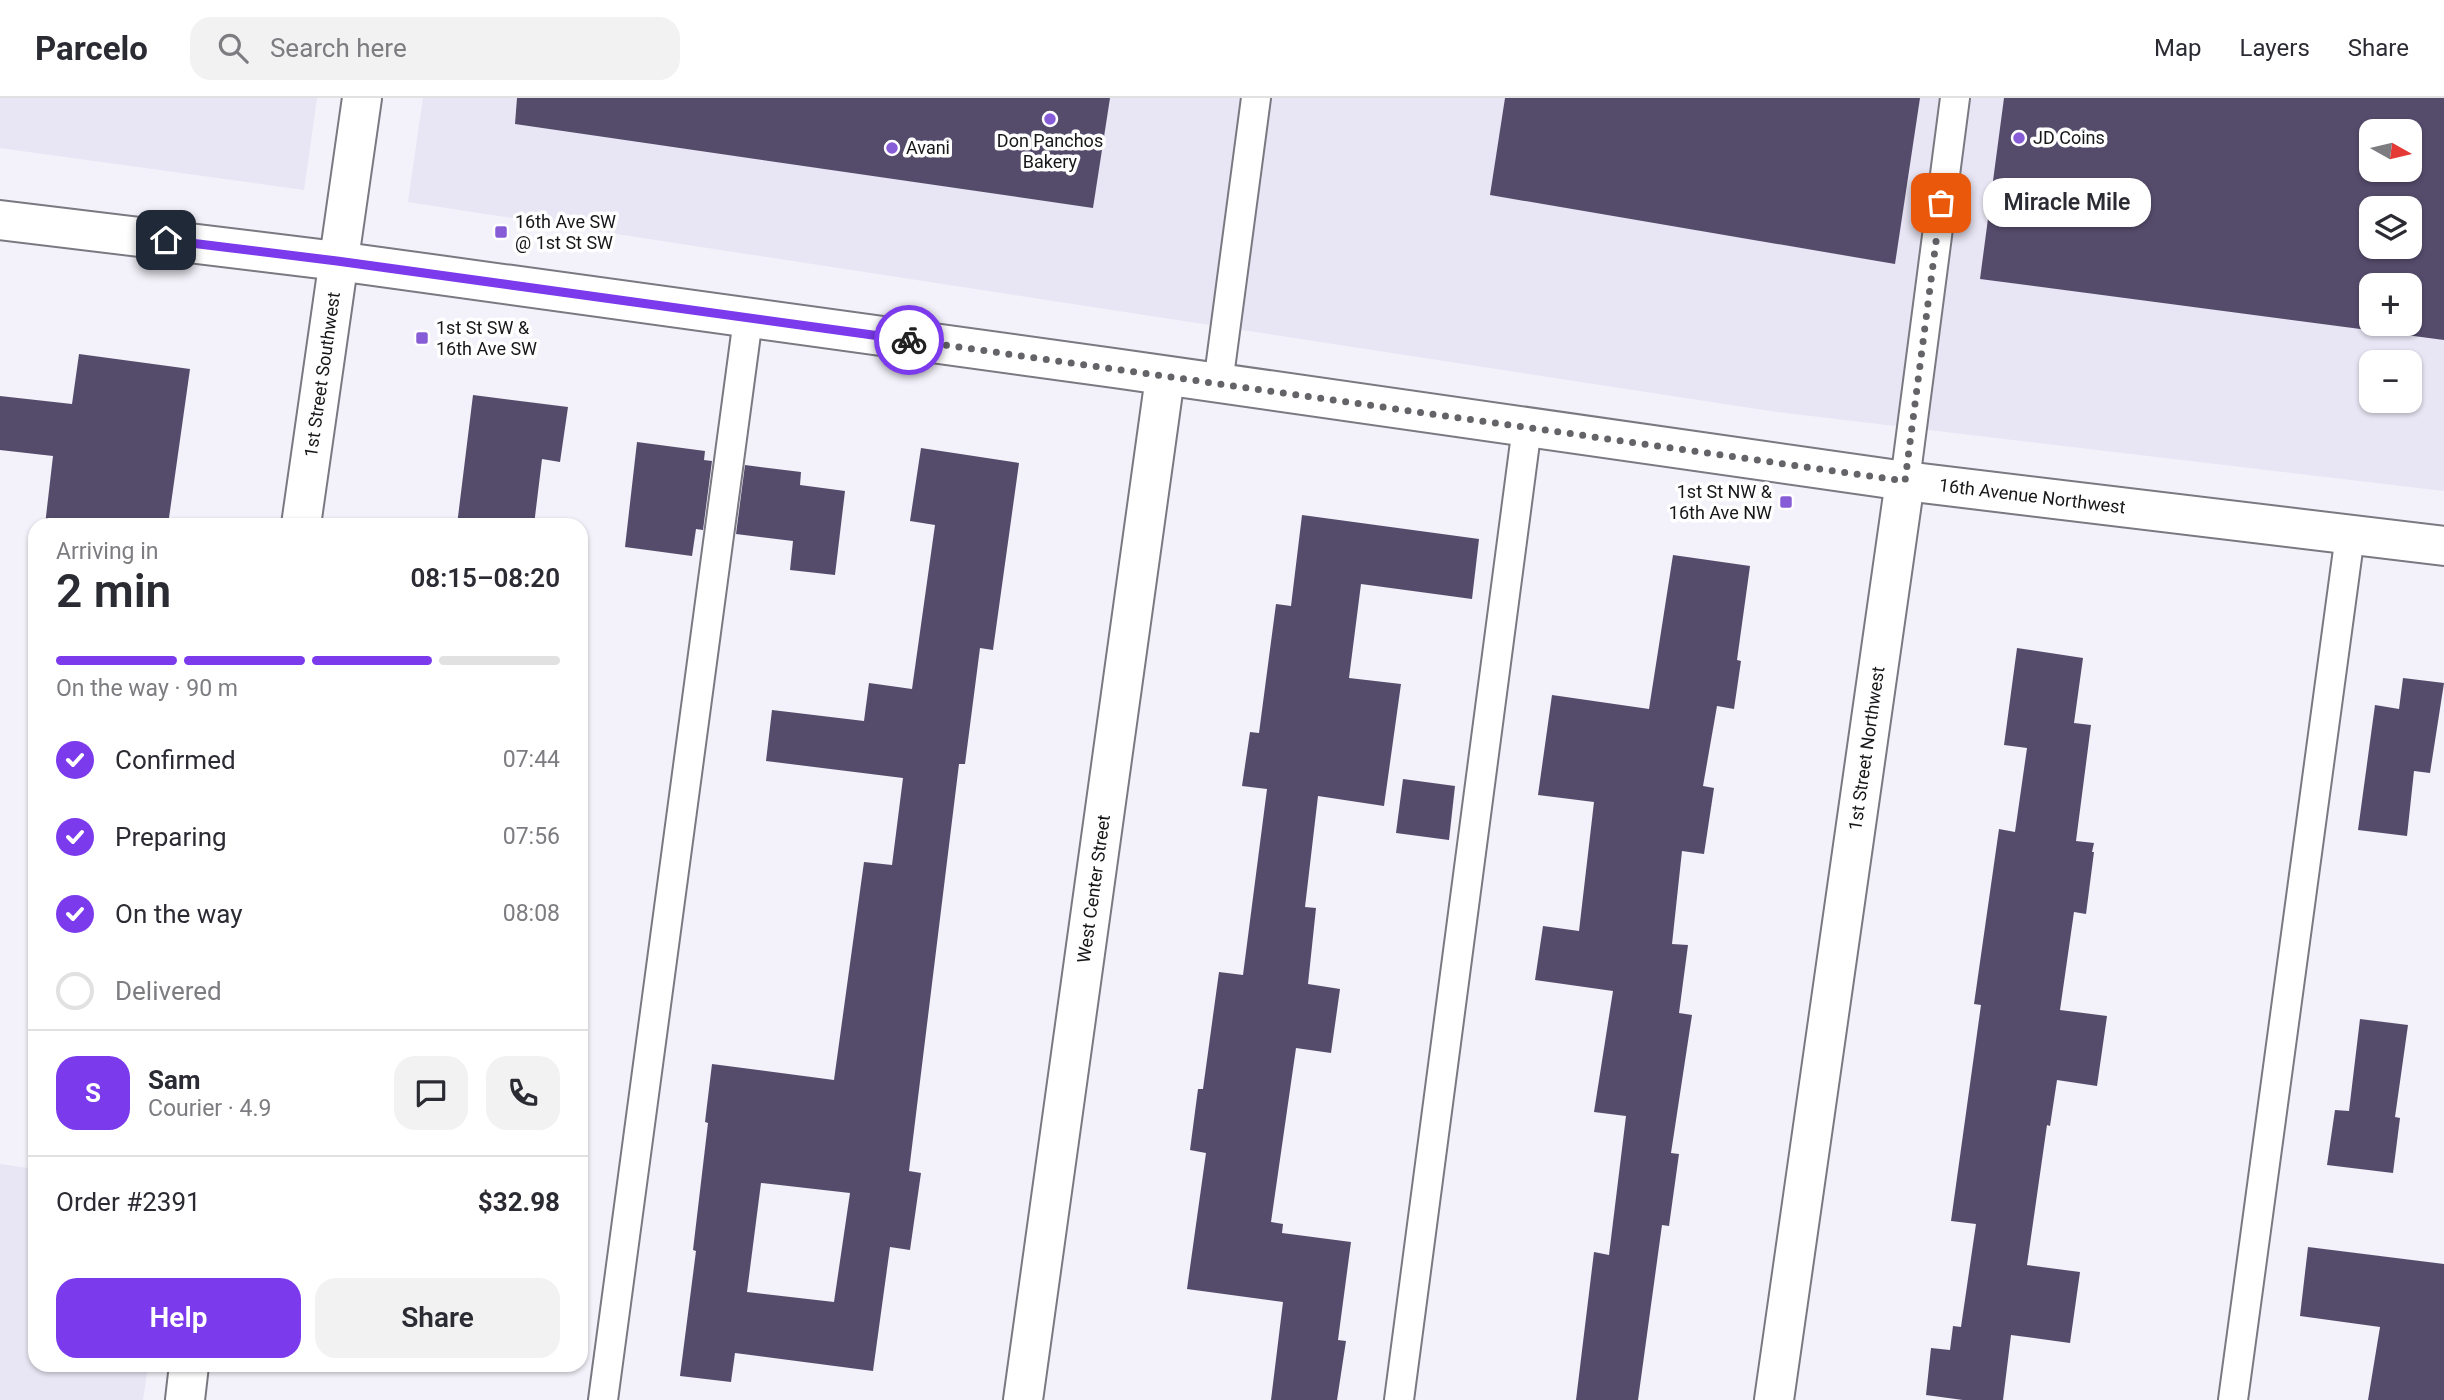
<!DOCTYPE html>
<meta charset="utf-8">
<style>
body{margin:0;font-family:Roboto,sans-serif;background:#f2f2f3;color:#2b2b33;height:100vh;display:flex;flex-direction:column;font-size:26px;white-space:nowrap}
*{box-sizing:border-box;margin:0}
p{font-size:23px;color:#7c7c81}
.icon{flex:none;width:38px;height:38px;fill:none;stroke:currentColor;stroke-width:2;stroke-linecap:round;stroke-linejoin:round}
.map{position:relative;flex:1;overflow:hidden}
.sheet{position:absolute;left:28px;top:420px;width:560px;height:854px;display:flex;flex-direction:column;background:#fff;border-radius:21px;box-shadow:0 2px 5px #0004}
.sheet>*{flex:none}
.needle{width:46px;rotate:98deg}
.tools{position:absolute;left:2359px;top:21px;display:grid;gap:14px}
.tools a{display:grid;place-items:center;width:63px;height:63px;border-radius:14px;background:#fff;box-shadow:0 2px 5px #0004;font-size:35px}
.pin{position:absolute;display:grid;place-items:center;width:60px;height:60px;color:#fff;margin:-30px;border-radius:14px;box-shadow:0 4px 10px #0006}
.courier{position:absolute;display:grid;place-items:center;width:70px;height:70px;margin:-35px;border:5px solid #7c3aed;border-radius:50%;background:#fff;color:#222;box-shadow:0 2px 9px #0007}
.bubble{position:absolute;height:49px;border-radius:21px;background:#fff;box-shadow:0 2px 5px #0004;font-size:23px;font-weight:600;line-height:49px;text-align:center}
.headline em{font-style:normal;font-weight:600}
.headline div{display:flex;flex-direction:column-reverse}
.headline{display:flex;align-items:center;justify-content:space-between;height:119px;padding:0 28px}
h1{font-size:46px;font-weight:600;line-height:52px}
.bar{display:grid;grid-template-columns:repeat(4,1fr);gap:10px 7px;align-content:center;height:84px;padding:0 28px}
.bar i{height:9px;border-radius:5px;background:#e1e1e2}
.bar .selected{background:#7c3aed}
.bar p{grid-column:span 4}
.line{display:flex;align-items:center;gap:18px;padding:0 28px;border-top:2px solid #e1e1e2}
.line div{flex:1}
.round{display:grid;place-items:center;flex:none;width:74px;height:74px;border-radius:21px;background:#f2f2f3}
ol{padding:0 28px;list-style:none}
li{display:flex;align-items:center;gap:21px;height:77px}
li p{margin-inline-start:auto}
li .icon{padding:7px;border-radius:50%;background:#7c3aed;color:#fff;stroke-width:4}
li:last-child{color:#7c7c81}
li i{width:38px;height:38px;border:4px solid #e1e1e2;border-radius:50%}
.primary-button{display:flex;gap:14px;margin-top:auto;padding:14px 28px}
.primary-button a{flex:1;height:80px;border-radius:21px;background:#7c3aed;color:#fff;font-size:28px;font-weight:600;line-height:80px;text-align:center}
.primary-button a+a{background:#f2f2f3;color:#2b2b33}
header{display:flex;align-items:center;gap:42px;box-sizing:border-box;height:98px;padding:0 35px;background:#fff;border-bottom:2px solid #e1e1e2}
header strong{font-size:33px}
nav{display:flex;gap:38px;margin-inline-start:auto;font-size:24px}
.search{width:490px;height:63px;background:#f2f2f3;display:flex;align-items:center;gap:18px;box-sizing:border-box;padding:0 24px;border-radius:21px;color:#7c7c81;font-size:26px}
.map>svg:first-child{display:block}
.built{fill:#e8e5f4;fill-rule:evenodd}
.building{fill:#554c6c;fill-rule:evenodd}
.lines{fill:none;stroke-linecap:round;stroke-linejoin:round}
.lane-casing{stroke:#7a7880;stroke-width:32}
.street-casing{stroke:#7a7880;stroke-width:42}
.secondary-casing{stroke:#7a7880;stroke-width:42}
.lane{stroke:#fff;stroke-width:28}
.street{stroke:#fff;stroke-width:38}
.secondary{stroke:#fff;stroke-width:38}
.done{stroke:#646368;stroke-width:7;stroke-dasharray:0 12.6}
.route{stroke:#7c3aed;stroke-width:9}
.poi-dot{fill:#875dd7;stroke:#fff;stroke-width:2.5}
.labels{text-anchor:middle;stroke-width:7;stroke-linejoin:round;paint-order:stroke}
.poi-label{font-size:18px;fill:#17171a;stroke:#fff;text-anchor:start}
.street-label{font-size:18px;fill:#17171a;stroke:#fff}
</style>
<header>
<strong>Parcelo</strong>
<div class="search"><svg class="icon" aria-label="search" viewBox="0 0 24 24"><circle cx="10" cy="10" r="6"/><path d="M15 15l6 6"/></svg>Search here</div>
<nav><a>Map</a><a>Layers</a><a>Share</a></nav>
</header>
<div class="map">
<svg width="2444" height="1302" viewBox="0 0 2444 1302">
<rect width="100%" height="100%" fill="#f3f1f9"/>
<!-- built -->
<g class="built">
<polygon points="0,0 317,0 304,92 0,50"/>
<path d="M423 0H2444V393L1777 314 408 104ZM2371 33H2410V72H2371ZM2371 110H2410V149H2371ZM2371 187H2410V226H2371ZM2371 264H2410V303H2371Z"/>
<polygon points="0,1066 35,1071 35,1267 148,1267 143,1302 0,1302"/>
</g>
<!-- building -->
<g class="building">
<polygon points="517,0 1110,0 1093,110 515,26"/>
<polygon points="1505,0 1920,0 1895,166 1490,97"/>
<path d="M2004 0H2444V242L1980 181ZM2371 33H2410V72H2371ZM2371 110H2410V149H2371ZM2371 187H2410V226H2371Z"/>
<polygon points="79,256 190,271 168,427 45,427 53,358 0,352 0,298 72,306"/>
<polygon points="473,297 568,309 560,364 542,361 534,427 457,427"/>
<polygon points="637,344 705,353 704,362 712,363 703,432 696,431 692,458 625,449"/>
<path d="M921 350 1019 365 993 552 980 550 965 666H959L909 1073 921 1075 910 1152 890 1149 873 1273 735 1255 731 1284 680 1278 696 1153 693 1152 708 1025 705 1024 712 966 834 982 864 764 892 767 903 680 766 663 772 612 864 623 869 585 912 591 935 427 910 423ZM761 1085 850 1095 834 1204 747 1194Z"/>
<polygon points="745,367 801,374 800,387 845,393 835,477 790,472 793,443 736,436"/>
<polygon points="1302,417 1479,441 1472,501 1361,486 1349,580 1401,586 1384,708 1318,698 1305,809 1316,810 1308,886 1340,891 1331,955 1296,950 1271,1124 1283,1126 1282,1135 1351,1144 1338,1242 1346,1243 1337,1302 1271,1302 1283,1204 1187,1191 1206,1055 1190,1052 1198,991 1203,991 1219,874 1243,877 1267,691 1242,688 1250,634 1259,635 1276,506 1291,508"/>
<polygon points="1673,457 1750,468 1737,562 1741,563 1734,611 1717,608 1703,688 1714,690 1704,756 1682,753 1672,846 1688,847 1679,915 1692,917 1671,1055 1679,1056 1669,1128 1662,1127 1638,1302 1576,1302 1594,1154 1609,1157 1626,1018 1594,1014 1613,893 1535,882 1543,828 1579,833 1594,704 1538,697 1552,597 1649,611"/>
<polygon points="2017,550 2083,560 2074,625 2091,627 2076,743 2094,745 2092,754 2094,754 2086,816 2074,814 2060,912 2107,918 2097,988 2057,982 2050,1028 2047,1027 2027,1167 2080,1174 2070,1245 2011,1237 2003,1302 1963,1302 1926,1297 1931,1250 1950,1252 1953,1228 1961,1229 1976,1126 1951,1123 1981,907 1974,906 1999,731 2015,734 2027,650 2004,647"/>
<polygon points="2403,580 2444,585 2430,675 2414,673 2407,738 2358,732 2375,607 2399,611"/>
<polygon points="1403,681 1455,688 1449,742 1396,735"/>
<polygon points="2360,921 2408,927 2395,1019 2400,1020 2393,1075 2327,1067 2335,1012 2349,1013"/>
<polygon points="2308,1149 2444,1166 2444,1302 2368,1302 2380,1229 2300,1218"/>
</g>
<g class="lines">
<!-- lane casing -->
<g class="lane-casing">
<g id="lane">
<polyline points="1218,286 1256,0"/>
<polyline points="1905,383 1955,0"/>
<polyline points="603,1302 748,221"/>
<polyline points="1399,1302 1527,329"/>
<polyline points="2233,1302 2350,437"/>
</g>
</g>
<!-- street casing -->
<g class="street-casing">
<g id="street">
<path id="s1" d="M301 427 362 0"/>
<polyline points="185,1302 189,1267"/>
<path id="s2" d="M1774 1302 1905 383"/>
</g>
</g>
<!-- secondary casing -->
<g class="secondary-casing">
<g id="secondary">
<path id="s3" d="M0 122 337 163 1114 270 1905 383 2444 448"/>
<path id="s4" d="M1023 1302 1165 279"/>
</g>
</g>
<!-- lane -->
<use href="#lane" class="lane"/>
<!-- street -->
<use href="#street" class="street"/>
<!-- secondary -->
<use href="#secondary" class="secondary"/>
</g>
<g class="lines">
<!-- done -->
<polyline class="done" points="909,242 1905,383 1941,105"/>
<!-- route -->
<polyline class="route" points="166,142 337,163 909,242"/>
</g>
<!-- markers -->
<g class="poi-dot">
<circle cx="1050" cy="21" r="7"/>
<circle cx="2019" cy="40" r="7"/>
<circle cx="892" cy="50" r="7"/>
<rect x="494" y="127" width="14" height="14" rx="3.5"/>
<rect x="415" y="233" width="14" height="14" rx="3.5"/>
<rect x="1779" y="397" width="14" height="14" rx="3.5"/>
</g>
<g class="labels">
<!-- poi labels -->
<g class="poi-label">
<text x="2033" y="46">JD Coins</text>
<text x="1050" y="49" text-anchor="middle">Don Panchos<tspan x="1050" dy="21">Bakery</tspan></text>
<text x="906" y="56">Avani</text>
<text x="515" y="130">16th Ave SW<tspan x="515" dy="21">@ 1st St SW</tspan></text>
<text x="436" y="236">1st St SW &amp;<tspan x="436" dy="21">16th Ave SW</tspan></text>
<text x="1772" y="400" text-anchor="end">1st St NW &amp;<tspan x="1772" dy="21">16th Ave NW</tspan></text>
</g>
<!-- street labels -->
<g class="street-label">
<text dy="6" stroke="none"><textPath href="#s1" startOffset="152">1st Street Southwest</textPath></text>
<text dy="6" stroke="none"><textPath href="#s3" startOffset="2051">16th Avenue Northwest</textPath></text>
<text dy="6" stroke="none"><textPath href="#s2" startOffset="658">1st Street Northwest</textPath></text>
<text dy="6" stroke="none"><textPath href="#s4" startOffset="516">West Center Street</textPath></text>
</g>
</g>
</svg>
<div class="tools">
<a><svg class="needle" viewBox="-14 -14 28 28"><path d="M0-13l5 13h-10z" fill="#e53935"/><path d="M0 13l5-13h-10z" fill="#7c7c81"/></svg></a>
<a><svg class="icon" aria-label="layers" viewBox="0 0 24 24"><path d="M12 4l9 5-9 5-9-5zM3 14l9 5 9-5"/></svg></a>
<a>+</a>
<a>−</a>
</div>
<div class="pin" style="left:1941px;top:105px;background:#ea580c"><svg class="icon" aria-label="bag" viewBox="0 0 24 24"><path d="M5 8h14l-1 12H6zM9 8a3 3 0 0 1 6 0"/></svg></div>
<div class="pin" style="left:166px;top:142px;background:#1f2937"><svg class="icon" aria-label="home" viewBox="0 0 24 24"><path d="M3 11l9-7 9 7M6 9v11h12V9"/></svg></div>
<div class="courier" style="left:909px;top:242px"><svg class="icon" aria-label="bike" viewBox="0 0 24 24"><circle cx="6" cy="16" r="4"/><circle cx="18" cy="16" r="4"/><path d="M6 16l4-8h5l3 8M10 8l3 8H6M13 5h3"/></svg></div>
<div class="bubble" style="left:1983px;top:80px;width:168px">Miracle Mile</div>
<section class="sheet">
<div class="headline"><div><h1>2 min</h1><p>Arriving in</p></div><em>08:15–08:20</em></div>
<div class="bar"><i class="selected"></i><i class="selected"></i><i class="selected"></i><i></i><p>On the way · 90 m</p></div>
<ol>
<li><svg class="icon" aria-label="check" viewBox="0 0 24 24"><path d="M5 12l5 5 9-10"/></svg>Confirmed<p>07:44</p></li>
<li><svg class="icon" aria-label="check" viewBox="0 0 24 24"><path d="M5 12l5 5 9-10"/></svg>Preparing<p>07:56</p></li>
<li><svg class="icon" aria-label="check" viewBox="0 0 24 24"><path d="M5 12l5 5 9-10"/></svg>On the way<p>08:08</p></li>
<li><i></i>Delivered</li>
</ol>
<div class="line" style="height:126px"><b class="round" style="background:#7c3aed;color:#fff">S</b><div><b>Sam</b><p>Courier · 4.9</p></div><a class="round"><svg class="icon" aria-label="chat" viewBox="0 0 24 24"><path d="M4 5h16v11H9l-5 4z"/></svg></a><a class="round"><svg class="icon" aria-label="phone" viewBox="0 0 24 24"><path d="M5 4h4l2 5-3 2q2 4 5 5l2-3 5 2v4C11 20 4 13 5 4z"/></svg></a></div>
<div class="line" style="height:91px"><div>Order #2391</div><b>$32.98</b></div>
<div class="primary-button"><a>Help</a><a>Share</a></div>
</section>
</div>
